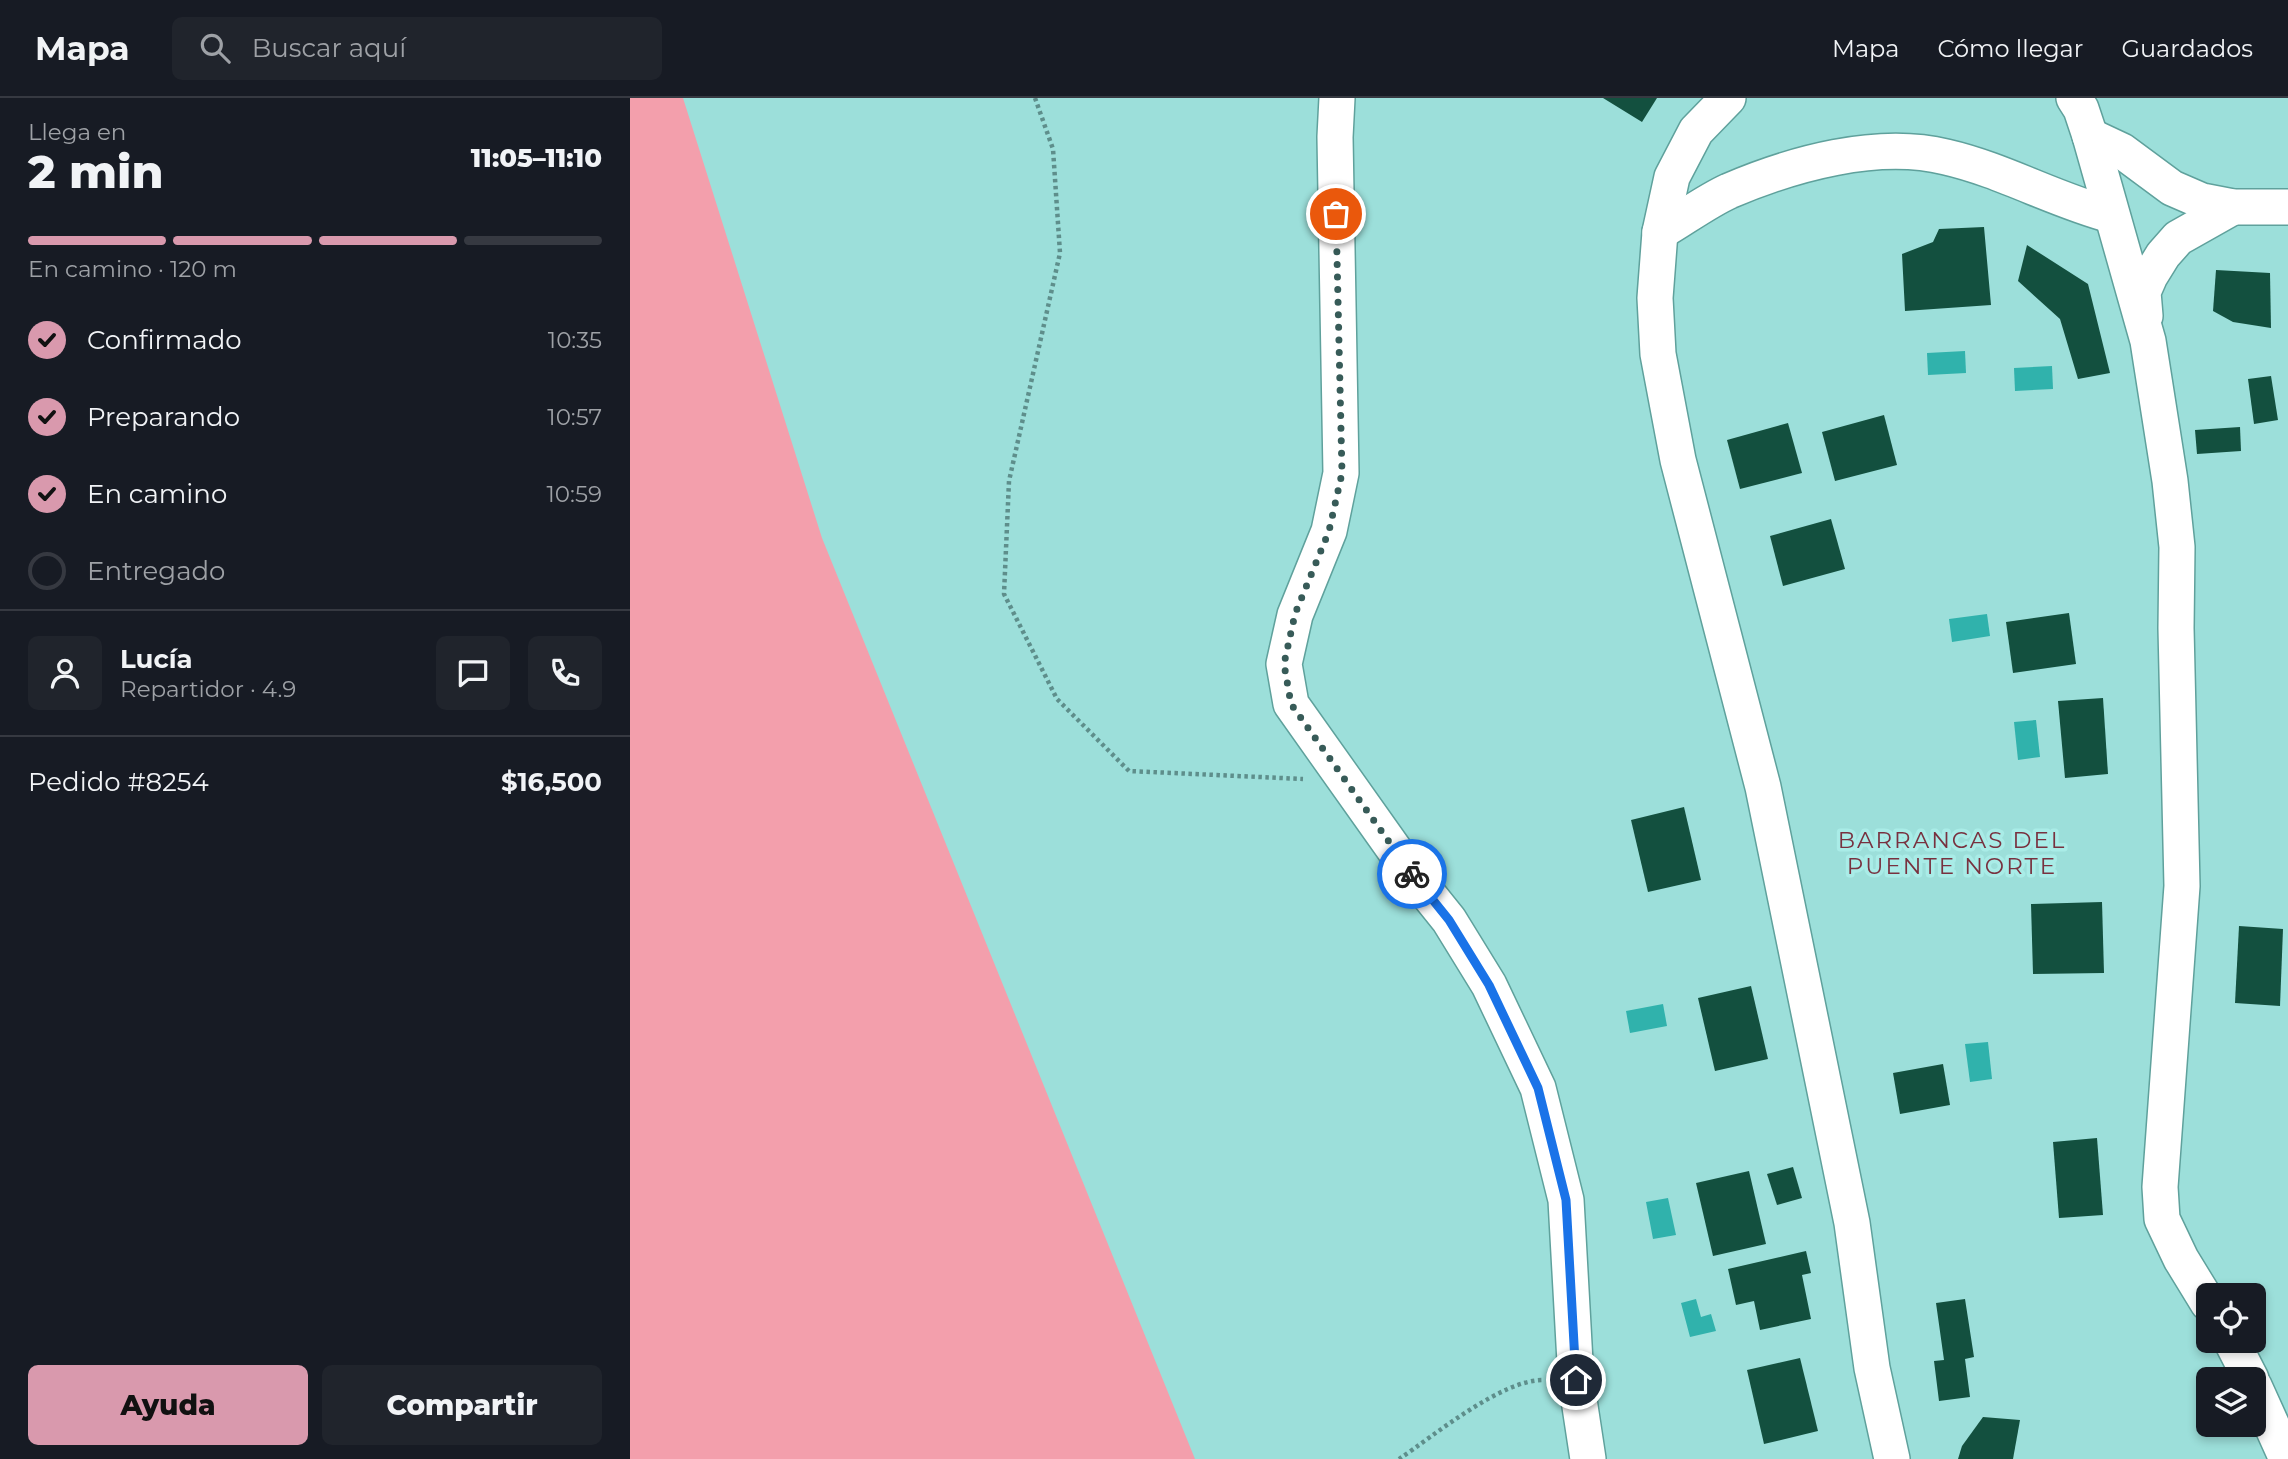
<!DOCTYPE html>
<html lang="es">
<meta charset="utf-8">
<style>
body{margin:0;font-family:Montserrat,sans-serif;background:#20242c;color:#f1f3f6;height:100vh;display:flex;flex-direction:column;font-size:26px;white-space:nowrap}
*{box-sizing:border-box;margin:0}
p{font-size:23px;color:#9ea1a6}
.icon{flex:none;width:38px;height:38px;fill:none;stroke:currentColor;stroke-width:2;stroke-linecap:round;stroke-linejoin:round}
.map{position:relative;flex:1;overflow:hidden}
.side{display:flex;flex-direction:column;background:#171b24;width:630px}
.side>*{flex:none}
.fabs{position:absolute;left:1566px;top:1185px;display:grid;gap:14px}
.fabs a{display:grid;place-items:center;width:70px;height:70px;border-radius:10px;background:#171b24;box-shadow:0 4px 10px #0003;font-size:35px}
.pin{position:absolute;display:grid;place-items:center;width:60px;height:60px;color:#fff;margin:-30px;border:4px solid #fff;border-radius:50%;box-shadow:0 2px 7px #0007}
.courier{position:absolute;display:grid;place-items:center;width:70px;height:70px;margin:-35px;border:5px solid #1a73e8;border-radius:50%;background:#fff;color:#222;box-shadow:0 2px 9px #0007}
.summary em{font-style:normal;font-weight:800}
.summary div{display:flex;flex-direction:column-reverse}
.summary{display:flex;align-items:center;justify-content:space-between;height:119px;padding:0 28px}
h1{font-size:46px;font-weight:800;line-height:52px}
.bar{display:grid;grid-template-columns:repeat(4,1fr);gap:10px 7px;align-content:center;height:84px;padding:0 28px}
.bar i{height:9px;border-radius:5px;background:#363941}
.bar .selected{background:#d999ad}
.bar p{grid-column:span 4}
.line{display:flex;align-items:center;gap:18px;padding:0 28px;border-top:2px solid #363941}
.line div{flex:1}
.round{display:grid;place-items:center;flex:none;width:74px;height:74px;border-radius:10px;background:#20242c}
ol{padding:0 28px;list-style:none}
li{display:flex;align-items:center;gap:21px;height:77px}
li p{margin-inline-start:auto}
li .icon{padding:7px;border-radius:50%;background:#d999ad;color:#111;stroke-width:4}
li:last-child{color:#9ea1a6}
li i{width:38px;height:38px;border:4px solid #363941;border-radius:50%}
.cta{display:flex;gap:14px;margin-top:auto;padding:14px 28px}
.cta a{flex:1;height:80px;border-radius:10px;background:#d999ad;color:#111;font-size:28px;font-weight:800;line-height:80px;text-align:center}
.cta a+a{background:#20242c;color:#f1f3f6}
header{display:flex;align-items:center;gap:42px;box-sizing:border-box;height:98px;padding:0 35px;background:#171b24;border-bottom:2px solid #363941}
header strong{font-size:33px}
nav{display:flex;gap:38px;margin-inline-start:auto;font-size:24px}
.search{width:490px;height:63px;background:#20242c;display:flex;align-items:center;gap:18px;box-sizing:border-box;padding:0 24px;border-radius:10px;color:#9ea1a6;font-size:26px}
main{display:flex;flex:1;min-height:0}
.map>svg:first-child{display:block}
.green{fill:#f39fac}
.water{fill:#30b2ac}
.building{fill:#13503f}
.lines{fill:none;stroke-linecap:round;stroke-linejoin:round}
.minor-casing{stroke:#5fa19c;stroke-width:38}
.path{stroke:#5e8e8b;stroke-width:4.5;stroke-dasharray:3.5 3.5;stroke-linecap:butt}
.minor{stroke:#fff;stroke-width:35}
.done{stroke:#375b58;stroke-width:7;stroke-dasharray:0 12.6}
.route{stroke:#1a73e8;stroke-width:9}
.labels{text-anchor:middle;stroke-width:7;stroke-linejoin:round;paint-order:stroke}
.neighbourhood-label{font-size:23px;letter-spacing:2px;fill:#78313f;stroke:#a9ece7}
</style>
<header>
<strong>Mapa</strong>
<div class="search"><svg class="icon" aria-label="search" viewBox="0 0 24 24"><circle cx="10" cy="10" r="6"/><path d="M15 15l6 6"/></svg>Buscar aquí</div>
<nav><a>Mapa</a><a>Cómo llegar</a><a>Guardados</a></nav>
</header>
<main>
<section class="side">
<div class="summary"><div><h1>2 min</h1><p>Llega en</p></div><em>11:05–11:10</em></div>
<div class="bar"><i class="selected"></i><i class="selected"></i><i class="selected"></i><i></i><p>En camino · 120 m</p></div>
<ol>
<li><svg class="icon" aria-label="check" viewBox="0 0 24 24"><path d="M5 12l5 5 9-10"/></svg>Confirmado<p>10:35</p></li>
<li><svg class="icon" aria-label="check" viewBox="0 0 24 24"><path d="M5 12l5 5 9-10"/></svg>Preparando<p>10:57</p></li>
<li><svg class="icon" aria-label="check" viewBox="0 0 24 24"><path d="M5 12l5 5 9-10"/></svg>En camino<p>10:59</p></li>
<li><i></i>Entregado</li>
</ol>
<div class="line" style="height:126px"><a class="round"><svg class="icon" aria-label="person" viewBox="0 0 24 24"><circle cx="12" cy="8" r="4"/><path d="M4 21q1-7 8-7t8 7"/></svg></a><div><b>Lucía</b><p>Repartidor · 4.9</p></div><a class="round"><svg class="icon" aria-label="chat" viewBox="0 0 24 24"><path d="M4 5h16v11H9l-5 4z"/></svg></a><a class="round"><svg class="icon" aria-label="phone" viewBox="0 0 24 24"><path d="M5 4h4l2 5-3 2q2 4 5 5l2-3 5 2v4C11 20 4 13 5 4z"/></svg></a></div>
<div class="line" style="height:91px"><div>Pedido #8254</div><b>$16,500</b></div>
<div class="cta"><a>Ayuda</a><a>Compartir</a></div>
</section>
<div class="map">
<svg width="1658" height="1361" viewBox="0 0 1658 1361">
<rect width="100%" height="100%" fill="#9cdfda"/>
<!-- green -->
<polygon class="green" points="0,0 53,0 192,440 565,1361 0,1361"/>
<!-- water -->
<g class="water">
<polygon points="1335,253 1336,275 1298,277 1297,255"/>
<polygon points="1422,268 1423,291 1385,293 1384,270"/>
<polygon points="1357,516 1360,538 1322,544 1319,521"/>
<polygon points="1406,622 1410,659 1388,662 1384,624"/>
<polygon points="1033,906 1037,928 1000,935 996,913"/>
<polygon points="1358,944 1362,981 1340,984 1335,946"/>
<polygon points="1038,1100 1046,1137 1023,1141 1016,1104"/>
<polygon points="1066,1201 1071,1219 1081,1216 1086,1233 1060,1239 1051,1205"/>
</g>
<!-- building -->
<g class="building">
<polygon points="973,0 1027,0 1012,24"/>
<polygon points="1354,129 1361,207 1275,213 1272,156 1303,144 1309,131"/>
<polygon points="1397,147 1458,186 1480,275 1448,281 1430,221 1388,183"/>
<polygon points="1586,172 1640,175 1641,230 1603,224 1583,213"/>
<polygon points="1641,278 1648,322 1624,326 1618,281"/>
<polygon points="1254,317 1267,367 1205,383 1192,334"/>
<polygon points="1158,325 1172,375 1110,391 1097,342"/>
<polygon points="1610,329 1611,353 1567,356 1565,332"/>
<polygon points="1201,421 1215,471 1153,488 1140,438"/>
<polygon points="1439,515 1446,566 1383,575 1376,524"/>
<polygon points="1473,600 1478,676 1435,680 1428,603"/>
<polygon points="1054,709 1071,782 1018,794 1001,722"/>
<polygon points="1472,804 1474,875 1403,876 1401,806"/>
<polygon points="1609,828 1653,831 1650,908 1605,905"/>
<polygon points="1121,888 1138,961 1085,973 1068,900"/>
<polygon points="1313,966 1320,1007 1270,1016 1263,975"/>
<polygon points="1467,1040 1473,1117 1429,1120 1423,1044"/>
<polygon points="1163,1069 1172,1100 1147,1107 1137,1076"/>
<polygon points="1119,1073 1136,1146 1083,1158 1066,1085"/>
<polygon points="1176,1153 1181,1175 1172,1177 1181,1221 1130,1232 1124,1203 1106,1207 1098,1171"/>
<polygon points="1335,1201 1344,1259 1335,1261 1340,1299 1309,1303 1304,1263 1314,1262 1306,1205"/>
<polygon points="1170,1260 1188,1333 1134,1346 1117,1272"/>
<polygon points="1353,1319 1390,1322 1383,1361 1328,1361 1332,1348"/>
</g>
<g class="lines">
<!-- minor casing -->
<g class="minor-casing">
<g id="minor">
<polyline points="707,0 705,39 711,375 699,433 665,517 654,566 661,606 778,771 819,822 859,887 908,990 936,1102 946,1282 958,1361"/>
<polyline points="1098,0 1066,33 1042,79 1030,134 1025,200 1028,256 1048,362 1133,689 1222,1125 1242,1270 1262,1361"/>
<polyline points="1444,0 1451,11 1460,38 1518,243 1540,383 1547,449 1546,530 1552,788 1530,1089 1532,1121 1551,1161 1578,1205"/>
<polyline points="1460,38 1492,53 1542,90 1572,103 1603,109 1658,109"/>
<path d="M1030 134C1053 121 1075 104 1099 93 1162 66 1247 42 1316 59 1373 72 1424 102 1481 117"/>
<polyline points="1515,218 1513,194 1520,178 1533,157 1548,140 1603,109"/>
<polyline points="1601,1242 1621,1281"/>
<polyline points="1624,1288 1657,1361"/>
</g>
</g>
<!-- path -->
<g class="path">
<polyline points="405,0 423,51 430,155 379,383 374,496 427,601 499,673 673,681"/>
<path d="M769 1361C805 1337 871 1282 913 1282"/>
</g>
<!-- minor -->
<use href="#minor" class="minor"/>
</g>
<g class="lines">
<!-- done -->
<polyline class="done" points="706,116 712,375 699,433 665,516 654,566 661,606 782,776"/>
<!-- route -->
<polyline class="route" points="782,776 819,822 859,887 908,990 936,1102 946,1282"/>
</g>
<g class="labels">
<!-- neighbourhood labels -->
<g class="neighbourhood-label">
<text x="1322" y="750">BARRANCAS DEL<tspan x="1322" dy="26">PUENTE NORTE</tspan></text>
</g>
</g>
</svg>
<div class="fabs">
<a><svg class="icon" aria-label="locate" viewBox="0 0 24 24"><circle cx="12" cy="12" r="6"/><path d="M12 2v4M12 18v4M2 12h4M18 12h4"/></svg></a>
<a><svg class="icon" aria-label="layers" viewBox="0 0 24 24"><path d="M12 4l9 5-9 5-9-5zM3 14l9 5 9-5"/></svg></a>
</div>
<div class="pin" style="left:706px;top:116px;background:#ea580c"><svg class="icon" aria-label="bag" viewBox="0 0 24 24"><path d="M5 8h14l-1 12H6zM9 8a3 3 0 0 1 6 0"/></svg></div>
<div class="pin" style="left:946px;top:1282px;background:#1f2937"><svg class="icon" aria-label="home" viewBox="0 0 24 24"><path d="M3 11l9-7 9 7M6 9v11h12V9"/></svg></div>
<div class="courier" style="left:782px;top:776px"><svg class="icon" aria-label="bike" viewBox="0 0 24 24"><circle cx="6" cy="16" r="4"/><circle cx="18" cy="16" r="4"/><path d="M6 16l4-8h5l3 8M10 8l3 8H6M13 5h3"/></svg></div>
</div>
</main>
